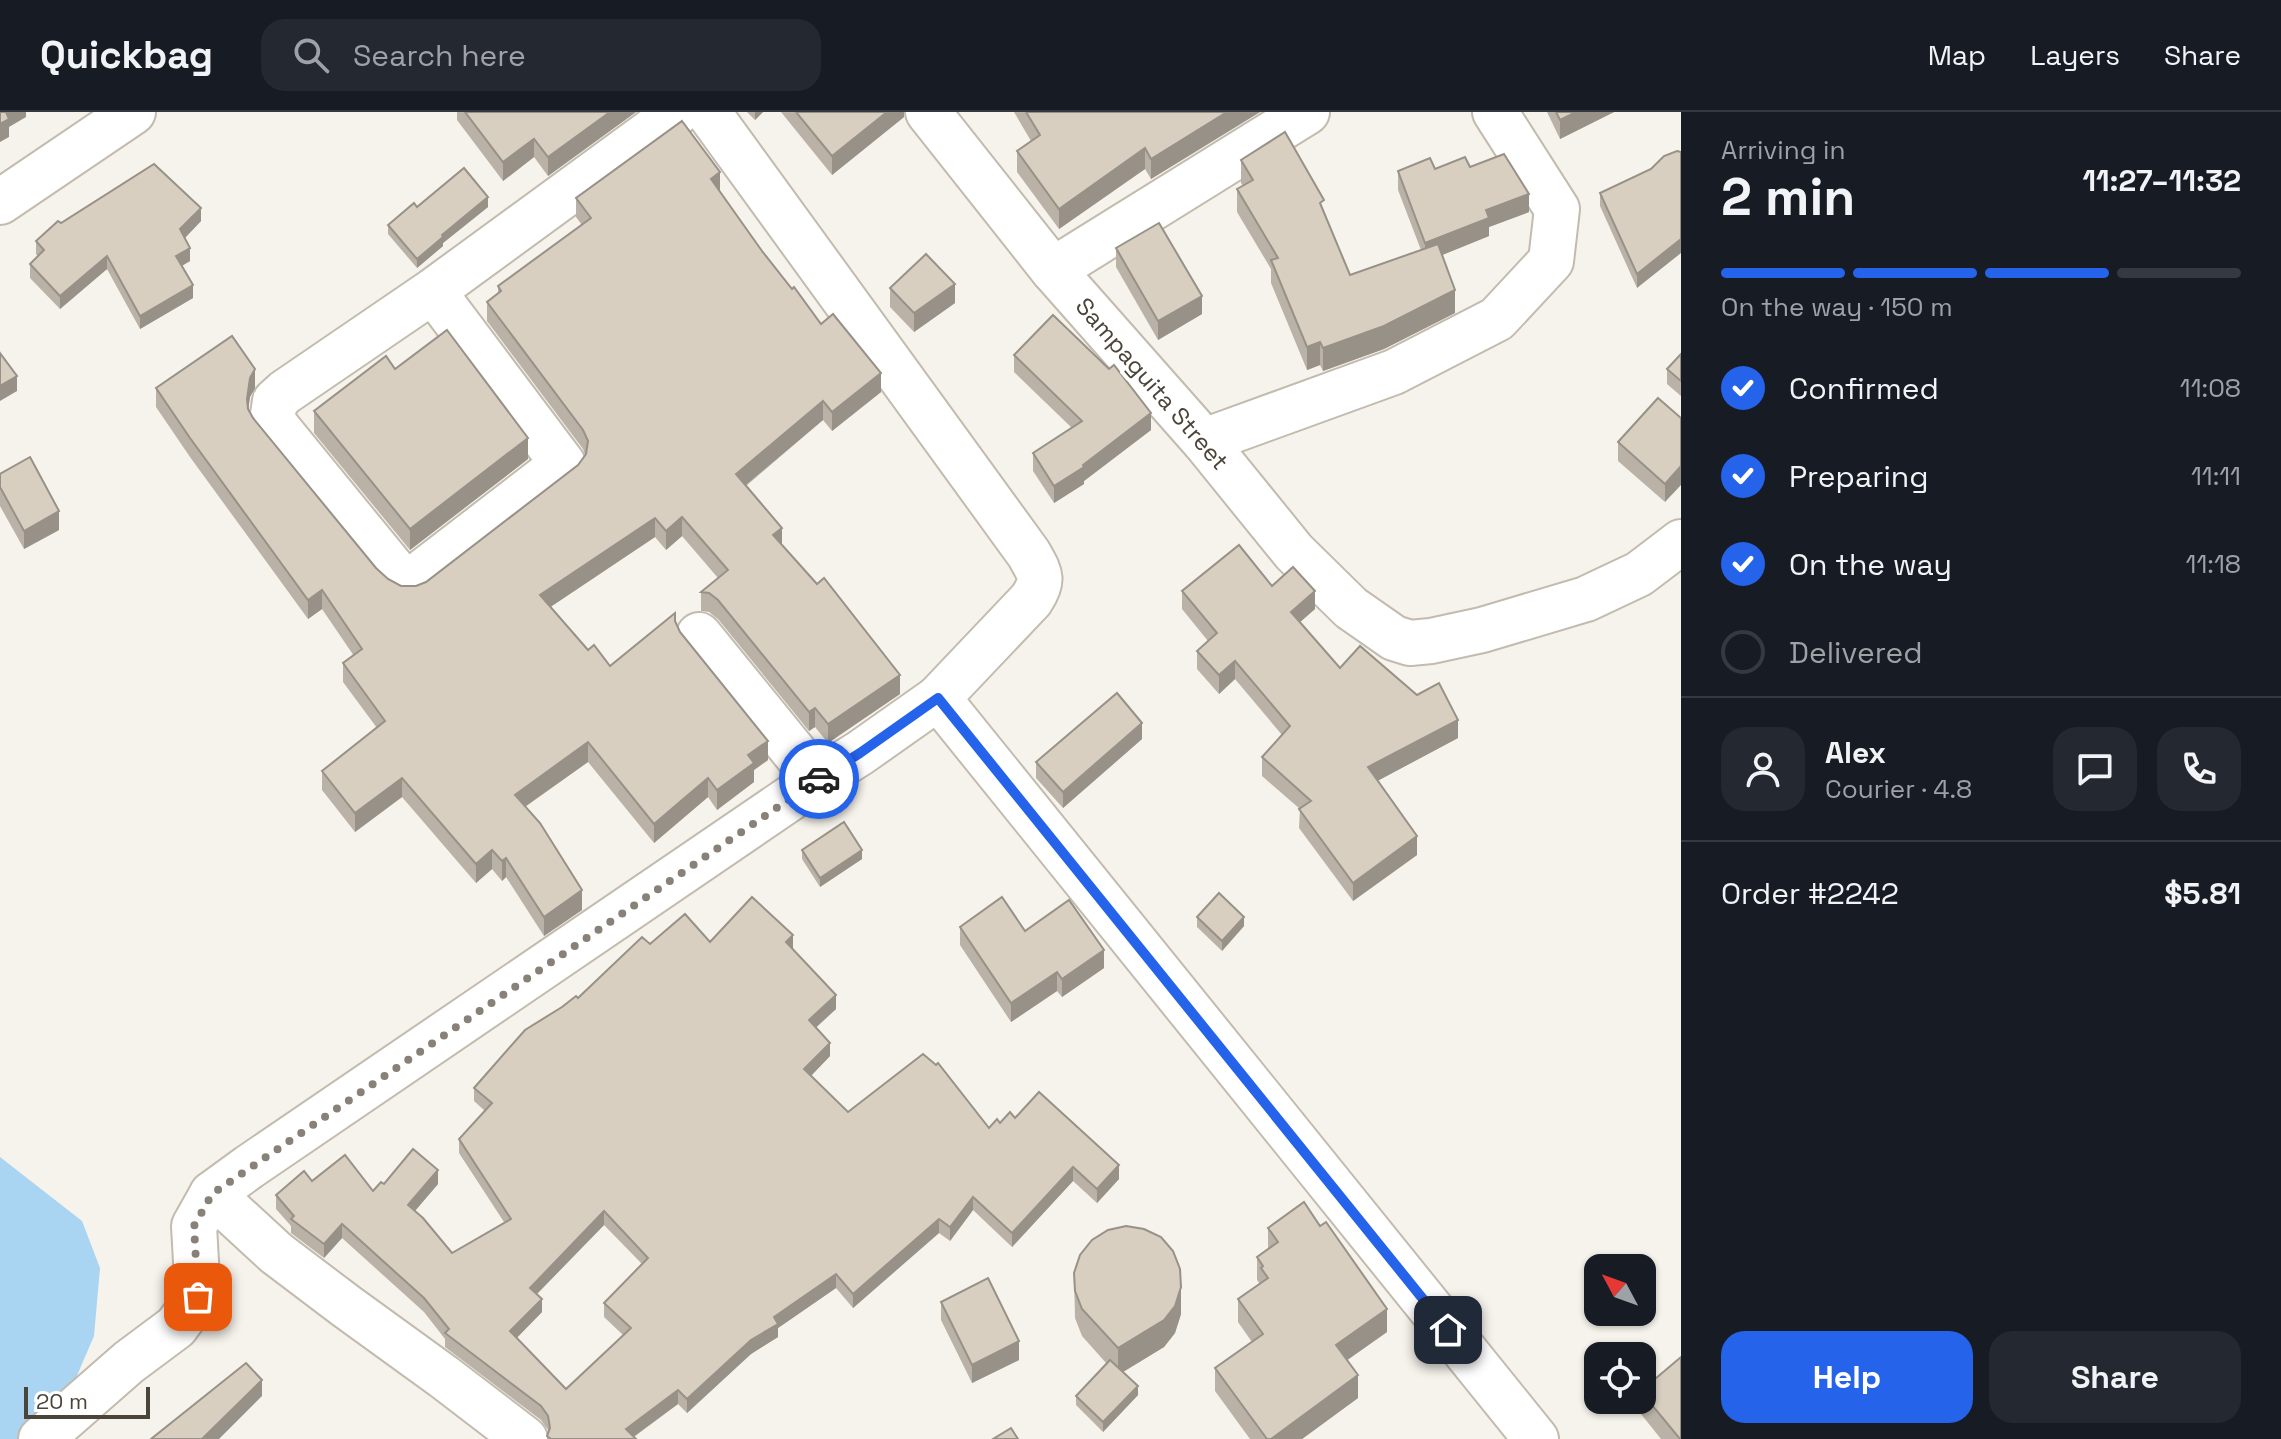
<!DOCTYPE html>
<meta charset="utf-8">
<style>
body{margin:0;font-family:"Space Grotesk",sans-serif;background:#242831;color:#f1f3f6;height:100vh;display:flex;flex-direction:column;font-size:30px;white-space:nowrap}
*{box-sizing:border-box;margin:0}
p{font-size:26px;color:#9ea1a6}
.icon{flex:none;width:44px;height:44px;fill:none;stroke:currentColor;stroke-width:2;stroke-linecap:round;stroke-linejoin:round}
.map{position:relative;flex:1;overflow:hidden}
.drawer{display:flex;flex-direction:column;background:#171b24;width:600px}
.drawer>*{flex:none}
.needle{width:52px;rotate:311deg}
.buttons{position:absolute;left:1584px;top:1142px;display:grid;gap:16px}
.buttons a{display:grid;place-items:center;width:72px;height:72px;border-radius:16px;background:#171b24;box-shadow:0 2px 6px #0004;font-size:40px}
.scale{position:absolute;left:24px;bottom:20px;width:126px;box-sizing:border-box;padding-left:8px;border:4px solid #4b4439;border-top:0;font-size:22px;line-height:28px;white-space:nowrap;color:#4b4439;-webkit-text-stroke:6px #fff;paint-order:stroke}
.pin{position:absolute;display:grid;place-items:center;width:68px;height:68px;color:#fff;margin:-34px;border-radius:16px;box-shadow:0 4px 12px #0006}
.courier{position:absolute;display:grid;place-items:center;width:80px;height:80px;margin:-40px;border:6px solid #2563eb;border-radius:50%;background:#fff;color:#222;box-shadow:0 2px 10px #0007}
.summary em{font-style:normal;font-weight:800}
.summary div{display:flex;flex-direction:column-reverse}
.summary{display:flex;align-items:center;justify-content:space-between;height:136px;padding:0 40px}
h1{font-size:52px;font-weight:800;line-height:60px}
.bar{display:grid;grid-template-columns:repeat(4,1fr);gap:12px 8px;align-content:center;height:96px;padding:0 40px}
.bar i{height:10px;border-radius:6px;background:#363941}
.bar .on{background:#2563eb}
.bar p{grid-column:span 4}
.line{display:flex;align-items:center;gap:20px;padding:0 40px;border-top:2px solid #363941}
.line div{flex:1}
.round{display:grid;place-items:center;flex:none;width:84px;height:84px;border-radius:24px;background:#242831}
ol{padding:0 40px;list-style:none}
li{display:flex;align-items:center;gap:24px;height:88px}
li p{margin-inline-start:auto}
li .icon{padding:8px;border-radius:50%;background:#2563eb;color:#fff;stroke-width:4}
li:last-child{color:#9ea1a6}
li i{width:44px;height:44px;border:4px solid #363941;border-radius:50%}
.cta{display:flex;gap:16px;margin-top:auto;padding:16px 40px}
.cta a{flex:1;height:92px;border-radius:24px;background:#2563eb;color:#fff;font-size:32px;font-weight:800;line-height:92px;text-align:center}
.cta a+a{background:#242831;color:#f1f3f6}
header{display:flex;align-items:center;gap:48px;box-sizing:border-box;height:112px;padding:0 40px;background:#171b24;border-bottom:2px solid #363941}
header strong{font-size:38px}
nav{display:flex;gap:44px;margin-inline-start:auto;font-size:28px}
.search{width:560px;height:72px;background:#242831;display:flex;align-items:center;gap:20px;box-sizing:border-box;padding:0 28px;border-radius:24px;color:#9ea1a6;font-size:30px}
main{display:flex;flex:1;min-height:0}
.map>svg:first-child{display:block}
.water{fill:#a9d4f2}
.lines{fill:none;stroke-linecap:round;stroke-linejoin:round}
.minor-casing{stroke:#c2bbae;stroke-width:48}
.tertiary-casing{stroke:#c2bbae;stroke-width:48}
.minor{stroke:#fff;stroke-width:44}
.tertiary{stroke:#fff;stroke-width:44}
.wall{fill:#bab2a6;fill-rule:evenodd}
.shaded-wall{fill:#979187}
.building{fill:#d8cfc1;stroke:#979187;stroke-width:2;fill-rule:evenodd}
.done{stroke:#878178;stroke-width:8;stroke-dasharray:0 14.4}
.route{stroke:#2563eb;stroke-width:10}
.labels{text-anchor:middle;stroke-width:8;stroke-linejoin:round;paint-order:stroke}
.street-label{font-size:24px;fill:#4b4439;stroke:#fff}
</style>
<header>
<strong>Quickbag</strong>
<div class="search"><svg class="icon" aria-label="search" viewBox="0 0 24 24"><circle cx="10" cy="10" r="6"/><path d="M15 15l6 6"/></svg>Search here</div>
<nav><a>Map</a><a>Layers</a><a>Share</a></nav>
</header>
<main>
<div class="map">
<svg width="1681" height="1327" viewBox="0 0 1681 1327">
<rect width="100%" height="100%" fill="#f6f3ec"/>
<!-- water -->
<polygon class="water" points="0,1045 82,1109 100,1156 94,1224 66,1289 24,1327 0,1327"/>
<g class="lines">
<!-- minor casing -->
<g class="minor-casing">
<g id="minor">
<polyline points="928,0 1053,158 1204,329 1294,440 1351,496 1394,526 1410,531 1431,529 1482,518 1586,487 1639,462 1681,430"/>
<polyline points="0,90 133,0"/>
<polyline points="1053,158 1307,0"/>
<polyline points="433,179 563,352 411,469 405,468 393,457 272,309 275,289 285,280 433,179 678,0"/>
<polyline points="1204,329 1394,260 1497,207 1551,149 1557,97 1495,0"/>
<polyline points="699,523 817,668 860,641 938,586"/>
<polyline points="212,1082 276,1141 346,1194 444,1265 525,1327"/>
<polyline points="41,1327 129,1250 176,1215 198,1185 194,1114 212,1082 249,1055 817,668"/>
</g>
</g>
<!-- tertiary casing -->
<g class="tertiary-casing">
<path id="tertiary" d="M708 0 1029 442C1040 462 1045 467 1031 488L938 586 1536 1327"/>
</g>
<!-- minor -->
<use href="#minor" class="minor"/>
<!-- tertiary -->
<use href="#tertiary" class="tertiary"/>
</g>
<!-- wall -->
<g class="wall">
<polygon points="457,0 636,0 548,64 534,45 503,69 457,8"/>
<polygon points="747,0 763,0 755,8"/>
<polygon points="781,0 904,0 904,5 832,63"/>
<polygon points="1014,0 1260,0 1151,67 1145,57 1059,117 1017,60 1017,39 1031,29"/>
<polygon points="1547,0 1614,0 1560,27"/>
<polygon points="1241,48 1324,101 1350,163 1421,138 1398,78 1398,59 1470,55 1529,100 1489,115 1489,124 1442,143 1455,201 1384,237 1323,259 1320,253 1307,258 1271,171 1271,157 1237,100 1237,77 1243,74 1241,71"/>
<polygon points="1651,57 1637,176 1600,94 1600,81"/>
<polygon points="720,80 762,139 821,212 881,280 832,319 823,308 746,374 782,433 900,582 828,631 815,615 809,619 718,507 709,500 701,499 701,480 718,466 682,424 666,438 655,425 550,495 588,538 610,554 675,509 680,520 768,648 754,658 754,670 717,698 708,685 654,731 588,650 525,694 582,798 544,824 506,765 502,769 492,757 476,771 402,685 355,720 322,678 322,659 377,616 343,570 343,551 354,544 322,497 308,507 190,345 156,295 156,276 255,276 250,285 248,298 253,306 376,456 388,467 401,474 416,474 426,470 578,353 585,343 583,337 487,209 487,190 498,181 498,174 582,113 576,105 576,86"/>
<polygon points="417,95 488,95 443,131 443,134 417,156 388,122 388,113"/>
<polygon points="201,109 185,126 190,149 182,154 193,186 140,217 107,157 60,197 30,166 30,152 38,145 36,142 36,129 61,111"/>
<polygon points="1116,136 1202,202 1158,228 1116,155"/>
<polygon points="890,176 955,191 914,220 890,195"/>
<polygon points="1681,242 1681,284 1667,272 1667,257"/>
<polygon points="1014,243 1151,318 1084,369 1084,372 1054,391 1033,359 1033,341 1072,316 1014,260"/>
<polygon points="395,257 528,347 410,438 314,321 314,299"/>
<polygon points="1681,306 1665,390 1618,349 1618,330"/>
<polygon points="0,362 59,418 24,437 0,394"/>
<polygon points="1272,474 1315,497 1300,510 1340,556 1458,626 1377,669 1417,743 1353,789 1299,716 1300,697 1262,664 1262,645 1282,623 1235,567 1219,582 1197,557 1197,539 1208,529 1182,497 1182,479"/>
<polygon points="1142,627 1063,696 1036,666 1036,650"/>
<polygon points="802,738 862,747 820,775 802,747"/>
<polygon points="1197,805 1244,814 1222,839 1197,815"/>
<polygon points="960,815 1025,819 1104,856 1062,885 1057,879 1011,910 960,833"/>
<path d="M710 830 793 837 836 897 816 915 830 944 811 964 848 1000 989 1016 1015 1006 1119 1067 1097 1091 1073 1069 1012 1135 973 1098 950 1129 939 1121 853 1196 836 1176 778 1216V1225L751 1242 687 1301 678 1292 634 1325 636 1327H547L548 1318 541 1308 445 1235V1227L424 1200 342 1126 324 1146 291 1121V1114L276 1097V1083L312 1069 373 1079 384 1072H438L415 1099 452 1141 504 1110 459 1041V1027L485 999 474 989V976L578 886 650 832ZM604 1113 642 1152 604 1191V1205L623 1223 566 1277 516 1226 542 1200 537 1182Z"/>
<polygon points="1268,1116 1387,1220 1347,1248 1358,1286 1302,1327 1250,1327 1215,1279 1215,1256 1252,1230 1238,1210 1238,1187 1260,1172 1257,1168 1257,1145 1268,1137"/>
<polygon points="1074,1161 1181,1202 1175,1221 1164,1235 1123,1260 1138,1283 1103,1320 1076,1293 1076,1284 1107,1252 1082,1224 1075,1206"/>
<polygon points="941,1190 1019,1248 972,1271 941,1208"/>
<polygon points="1642,1278 1681,1327 1661,1327 1641,1302"/>
</g>
<!-- shaded-wall -->
<g class="shaded-wall">
<polygon points="5,0 26,0 26,5 9,15 9,25 0,30 0,12"/>
<polygon points="610,0 636,0 548,64 548,45"/>
<polygon points="755,0 763,0 755,8"/>
<polygon points="887,0 904,0 904,5 832,63 832,44"/>
<polygon points="1227,0 1260,0 1151,67 1151,47"/>
<polygon points="1576,0 1614,0 1560,27 1560,8"/>
<polygon points="534,27 534,45 503,69 503,50"/>
<polygon points="1145,36 1145,57 1059,117 1059,97"/>
<polygon points="720,60 720,80 711,67"/>
<polygon points="1529,82 1529,100 1489,115 1489,124 1425,150 1425,131 1486,98"/>
<polygon points="488,85 488,95 443,131 443,134 417,156 417,147 442,123"/>
<polygon points="201,96 201,109 180,131 180,117"/>
<polygon points="1681,127 1681,141 1637,176 1637,162"/>
<polygon points="190,136 190,149 176,157 176,144"/>
<polygon points="107,144 107,157 60,197 60,184"/>
<polygon points="955,172 955,191 914,220 914,201"/>
<polygon points="193,173 193,186 140,217 140,204"/>
<polygon points="1455,178 1455,201 1384,237 1323,259 1323,236"/>
<polygon points="1202,184 1202,202 1158,228 1158,209"/>
<polygon points="1320,230 1320,253 1307,258 1307,235"/>
<polygon points="255,257 255,276 250,285 247,306 247,287 250,266"/>
<polygon points="881,261 881,280 832,319 832,300"/>
<polygon points="17,264 17,279 0,289 0,274"/>
<polygon points="823,289 823,308 736,381 736,362"/>
<polygon points="1151,301 1151,318 1084,369 1084,372 1054,391 1054,374"/>
<polygon points="528,326 528,347 410,438 410,417"/>
<polygon points="1681,354 1681,373 1665,390 1665,372"/>
<polygon points="59,399 59,418 24,437 24,419"/>
<polygon points="682,405 682,424 666,438 666,419"/>
<polygon points="655,406 655,425 540,502 540,483"/>
<polygon points="782,416 782,435 773,423"/>
<polygon points="322,478 322,497 308,507 308,488"/>
<polygon points="1315,479 1315,497 1291,518 1291,500"/>
<polygon points="1235,549 1235,567 1219,582 1219,563"/>
<polygon points="900,563 900,582 828,631 828,612"/>
<polygon points="815,596 815,615 809,619 809,600"/>
<polygon points="1458,608 1458,626 1368,674 1368,655"/>
<polygon points="1142,611 1142,627 1063,696 1063,680"/>
<polygon points="768,629 768,648 754,658 754,670 717,698 717,678 748,643"/>
<polygon points="588,630 588,650 515,702 515,683"/>
<polygon points="402,666 402,685 355,720 355,701"/>
<polygon points="708,666 708,685 654,731 654,712"/>
<polygon points="1417,724 1417,743 1353,789 1353,771"/>
<polygon points="492,738 492,757 476,771 476,752"/>
<polygon points="862,738 862,747 820,775 820,766"/>
<polygon points="506,746 506,765 502,769 502,749"/>
<polygon points="582,778 582,798 544,824 544,805"/>
<polygon points="1244,805 1244,814 1222,839 1222,829"/>
<polygon points="793,823 793,837 786,844 786,830"/>
<polygon points="1104,838 1104,856 1062,885 1062,867"/>
<polygon points="1057,860 1057,879 1011,910 1011,891"/>
<polygon points="836,883 836,897 809,922 809,908"/>
<polygon points="830,931 830,944 804,971 804,957"/>
<polygon points="1119,1053 1119,1067 1097,1091 1097,1077"/>
<polygon points="1073,1055 1073,1069 1012,1135 1012,1121"/>
<polygon points="438,1058 438,1072 408,1107 408,1093"/>
<polygon points="973,1085 973,1098 950,1129 950,1115"/>
<polygon points="604,1099 604,1113 530,1189 530,1176"/>
<polygon points="939,1107 939,1121 853,1196 853,1182"/>
<polygon points="342,1112 342,1126 324,1146 324,1132"/>
<polygon points="836,1162 836,1176 778,1216 778,1225 751,1242 687,1301 687,1287 774,1205"/>
<polygon points="1181,1175 1181,1202 1175,1221 1164,1235 1118,1263 1118,1236"/>
<polygon points="542,1187 542,1200 510,1233 510,1219"/>
<polygon points="1387,1197 1387,1220 1336,1256 1336,1233"/>
<polygon points="1019,1229 1019,1248 972,1271 972,1253"/>
<polygon points="1358,1263 1358,1286 1302,1327 1271,1327"/>
<polygon points="262,1268 262,1284 219,1327 202,1327"/>
<polygon points="1138,1274 1138,1283 1103,1320 1103,1310"/>
<polygon points="678,1278 678,1292 630,1327 626,1317"/>
</g>
<!-- building -->
<g class="building">
<polygon points="0,0 6,0 9,7 0,12"/>
<polygon points="465,0 610,0 548,45 534,27 503,50"/>
<polygon points="796,0 887,0 832,44"/>
<polygon points="1026,0 1227,0 1151,47 1145,36 1059,97 1017,39 1040,23"/>
<polygon points="1556,0 1576,0 1560,8"/>
<polygon points="682,9 720,60 711,67 762,139 792,177 794,175 821,212 833,202 881,261 832,300 823,289 736,362 782,416 773,423 817,472 824,466 900,563 828,612 815,596 809,600 718,488 709,481 701,480 728,458 682,405 666,419 655,406 540,483 588,538 594,533 610,554 675,501 675,509 680,520 768,629 748,643 754,651 717,678 708,666 654,712 588,630 515,683 540,711 582,778 544,805 506,746 502,749 492,738 476,752 402,666 355,701 322,659 385,609 343,551 362,537 322,478 308,488 190,326 156,276 232,224 255,257 250,266 247,287 248,297 253,306 376,456 388,467 401,474 416,474 426,470 578,353 586,342 588,329 583,318 487,190 501,179 498,174 591,106 576,86"/>
<polygon points="1285,20 1324,88 1320,91 1350,163 1438,132 1455,178 1384,214 1323,236 1320,230 1307,235 1271,148 1278,146 1237,77 1253,68 1241,48"/>
<polygon points="1677,39 1681,40 1681,127 1637,162 1600,81 1651,57 1664,44"/>
<polygon points="1504,42 1529,82 1486,98 1489,106 1425,131 1398,59 1430,46 1435,57 1465,45 1470,55"/>
<polygon points="154,52 201,96 180,117 190,136 176,144 193,173 140,204 107,144 60,184 30,152 44,138 36,129 58,109 61,111"/>
<polygon points="464,56 488,85 442,123 443,125 417,147 388,113 414,91 417,95"/>
<polygon points="1159,111 1202,184 1158,209 1116,136"/>
<polygon points="926,142 955,172 914,201 890,176"/>
<polygon points="1053,203 1109,257 1114,253 1151,301 1083,353 1084,355 1054,374 1033,341 1082,309 1014,243"/>
<polygon points="447,218 528,326 410,417 314,299 386,244 395,257"/>
<polygon points="0,241 17,264 0,274"/>
<polygon points="1681,242 1681,269 1667,257"/>
<polygon points="1658,286 1681,306 1681,354 1665,372 1618,330"/>
<polygon points="30,345 59,399 24,419 0,375 0,362"/>
<polygon points="1239,433 1272,474 1293,455 1315,479 1291,500 1340,556 1360,534 1417,583 1439,571 1458,608 1368,655 1417,724 1353,771 1299,697 1311,689 1262,645 1290,614 1235,549 1219,563 1197,539 1217,521 1182,479"/>
<polygon points="1117,581 1142,611 1063,680 1036,650"/>
<polygon points="844,710 862,738 820,766 802,738"/>
<polygon points="1219,781 1244,805 1222,829 1197,805"/>
<path d="M752 785 793 823 786 830 836 883 809 908 830 931 804 957 848 1000 923 942 936 953 938 951 989 1016 997 1007 1000 1011 1010 1000 1015 1006 1039 980 1119 1053 1097 1077 1073 1055 1012 1121 973 1085 950 1115 939 1107 853 1182 836 1162 774 1205 778 1212 751 1228 687 1287 678 1278 626 1317 636 1327H551L547 1324 550 1316 548 1304 541 1294 445 1221 449 1217 424 1186 342 1112 324 1132 291 1107 294 1104 276 1083 304 1059 312 1069 345 1043 373 1079 381 1070 384 1072 413 1037 438 1058 408 1093 423 1106 452 1141 511 1107 459 1027 492 991 474 976 525 918 562 895 576 884 578 886 642 825 650 832 685 802 710 830ZM604 1099 648 1146 604 1191 631 1216 566 1277 510 1219 542 1187 530 1176Z"/>
<polygon points="1002,785 1025,819 1069,788 1104,838 1062,867 1057,860 1011,891 960,815"/>
<polygon points="1304,1090 1320,1114 1326,1110 1387,1197 1336,1233 1358,1263 1271,1327 1267,1327 1215,1256 1263,1222 1238,1187 1268,1166 1261,1156 1263,1154 1257,1145 1278,1130 1268,1116"/>
<polygon points="1126,1114 1144,1117 1161,1125 1173,1139 1180,1157 1181,1175 1175,1194 1164,1208 1118,1236 1082,1197 1075,1179 1074,1161 1080,1143 1092,1128 1108,1118"/>
<polygon points="988,1166 1019,1229 972,1253 941,1190"/>
<polygon points="1681,1245 1681,1327 1680,1327 1642,1281 1642,1278"/>
<polygon points="1110,1248 1138,1274 1103,1310 1076,1284"/>
<polygon points="246,1251 262,1268 202,1327 151,1327"/>
<polygon points="1011,1316 1018,1327 993,1327"/>
</g>
<g class="lines">
<!-- done -->
<polyline class="done" points="198,1185 194,1114 212,1082 819,667"/>
<!-- route -->
<polyline class="route" points="819,667 860,641 938,586 1448,1218"/>
</g>
<g class="labels">
<!-- street labels -->
<g class="street-label">
<text transform="translate(1152 272) rotate(49)" y="8">Sampaguita Street</text>
</g>
</g>
</svg>
<div class="buttons">
<a><svg class="needle" viewBox="-14 -14 28 28"><path d="M0-13l5 13h-10z" fill="#e53935"/><path d="M0 13l5-13h-10z" fill="#9ea1a6"/></svg></a>
<a><svg class="icon" aria-label="locate" viewBox="0 0 24 24"><circle cx="12" cy="12" r="6"/><path d="M12 2v4M12 18v4M2 12h4M18 12h4"/></svg></a>
</div>
<div class="scale">20 m</div>
<div class="pin" style="left:198px;top:1185px;background:#ea580c"><svg class="icon" aria-label="bag" viewBox="0 0 24 24"><path d="M5 8h14l-1 12H6zM9 8a3 3 0 0 1 6 0"/></svg></div>
<div class="pin" style="left:1448px;top:1218px;background:#1f2937"><svg class="icon" aria-label="home" viewBox="0 0 24 24"><path d="M3 11l9-7 9 7M6 9v11h12V9"/></svg></div>
<div class="courier" style="left:819px;top:667px"><svg class="icon" aria-label="car" viewBox="0 0 24 24"><path d="M5 17H2v-5l4-1 3-4h7l3 4 3 1v5h-3M9 17h6M6 11h13"/><circle cx="7" cy="17" r="2"/><circle cx="17" cy="17" r="2"/></svg></div>
</div>
<section class="drawer">
<div class="summary"><div><h1>2 min</h1><p>Arriving in</p></div><em>11:27–11:32</em></div>
<div class="bar"><i class="on"></i><i class="on"></i><i class="on"></i><i></i><p>On the way · 150 m</p></div>
<ol>
<li><svg class="icon" aria-label="check" viewBox="0 0 24 24"><path d="M5 12l5 5 9-10"/></svg>Confirmed<p>11:08</p></li>
<li><svg class="icon" aria-label="check" viewBox="0 0 24 24"><path d="M5 12l5 5 9-10"/></svg>Preparing<p>11:11</p></li>
<li><svg class="icon" aria-label="check" viewBox="0 0 24 24"><path d="M5 12l5 5 9-10"/></svg>On the way<p>11:18</p></li>
<li><i></i>Delivered</li>
</ol>
<div class="line" style="height:144px"><a class="round"><svg class="icon" aria-label="person" viewBox="0 0 24 24"><circle cx="12" cy="8" r="4"/><path d="M4 21q1-7 8-7t8 7"/></svg></a><div><b>Alex</b><p>Courier · 4.8</p></div><a class="round"><svg class="icon" aria-label="chat" viewBox="0 0 24 24"><path d="M4 5h16v11H9l-5 4z"/></svg></a><a class="round"><svg class="icon" aria-label="phone" viewBox="0 0 24 24"><path d="M5 4h4l2 5-3 2q2 4 5 5l2-3 5 2v4C11 20 4 13 5 4z"/></svg></a></div>
<div class="line" style="height:104px"><div>Order #2242</div><b>$5.81</b></div>
<div class="cta"><a>Help</a><a>Share</a></div>
</section>
</main>
